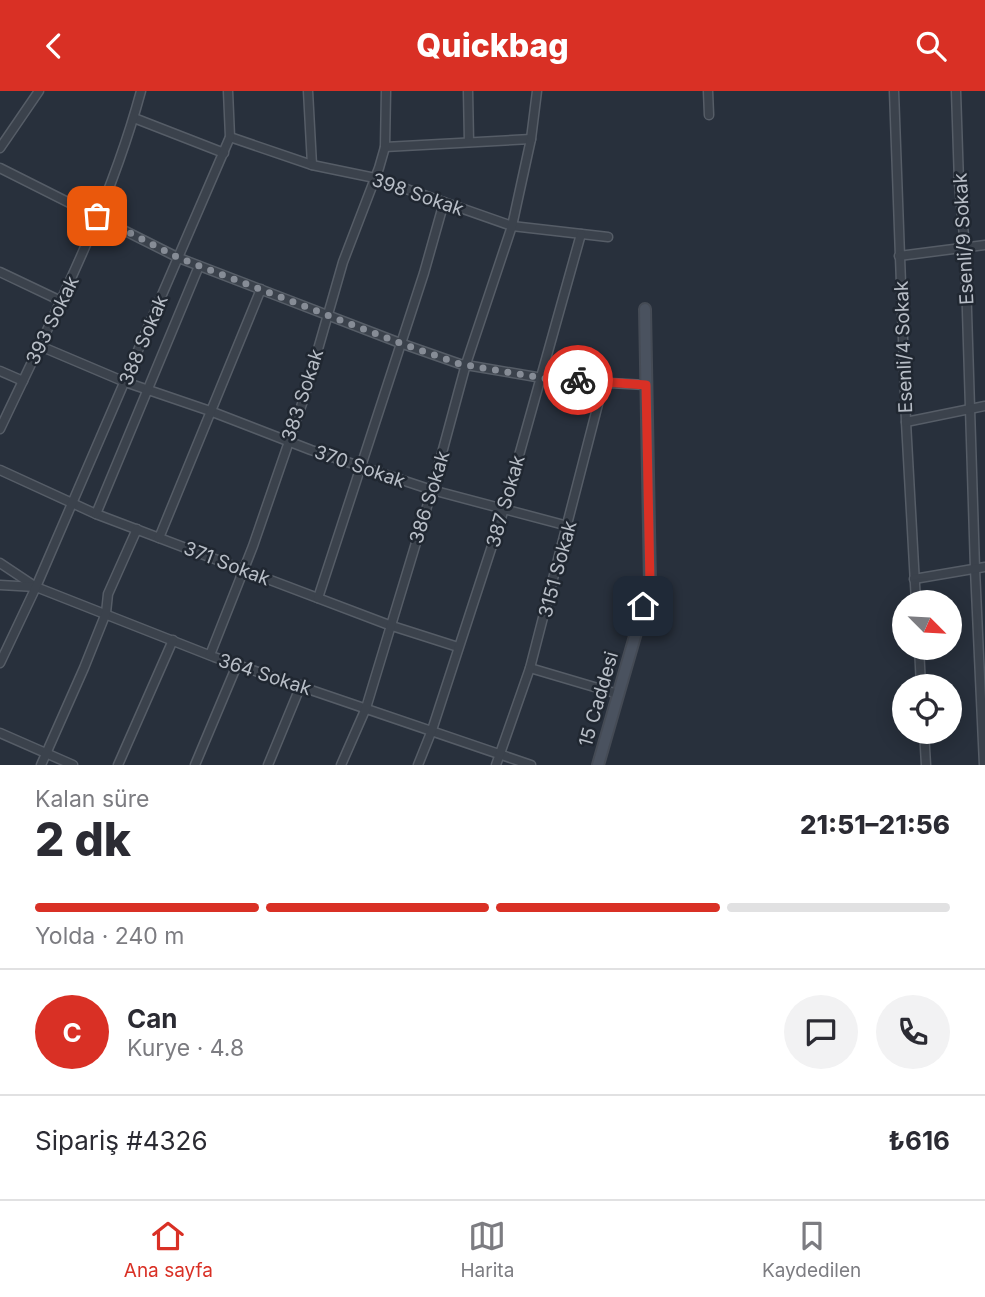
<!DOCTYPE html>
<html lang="tr">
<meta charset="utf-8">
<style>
body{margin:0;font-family:Inter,sans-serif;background:#f2f2f3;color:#2b2b33;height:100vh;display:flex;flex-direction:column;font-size:26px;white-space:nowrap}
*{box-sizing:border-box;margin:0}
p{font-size:23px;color:#7c7c81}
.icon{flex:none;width:38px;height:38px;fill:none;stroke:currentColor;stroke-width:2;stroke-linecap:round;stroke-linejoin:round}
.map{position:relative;height:674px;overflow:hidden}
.details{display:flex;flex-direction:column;background:#fff;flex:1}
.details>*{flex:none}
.needle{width:46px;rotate:114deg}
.fabs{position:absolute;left:892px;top:499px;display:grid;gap:14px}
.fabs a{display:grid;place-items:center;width:70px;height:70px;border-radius:50%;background:#fff;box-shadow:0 4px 18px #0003;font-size:35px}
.pin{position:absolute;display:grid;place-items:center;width:60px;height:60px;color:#fff;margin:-30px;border-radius:14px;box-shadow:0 4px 10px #0006}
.courier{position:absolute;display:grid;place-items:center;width:70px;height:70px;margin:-35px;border:5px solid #d93025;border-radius:50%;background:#fff;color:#222;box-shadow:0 2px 9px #0007}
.overview em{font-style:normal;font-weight:800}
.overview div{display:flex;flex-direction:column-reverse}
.overview{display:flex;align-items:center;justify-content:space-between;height:119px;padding:0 35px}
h1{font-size:46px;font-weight:800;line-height:52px}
.bar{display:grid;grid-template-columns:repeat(4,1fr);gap:10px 7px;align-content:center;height:84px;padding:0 35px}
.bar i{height:9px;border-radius:5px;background:#e1e1e2}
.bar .current{background:#d93025}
.bar p{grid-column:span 4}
.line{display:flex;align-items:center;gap:18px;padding:0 35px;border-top:2px solid #e1e1e2}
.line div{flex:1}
.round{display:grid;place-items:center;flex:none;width:74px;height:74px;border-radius:37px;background:#f2f2f3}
header{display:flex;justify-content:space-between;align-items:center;height:91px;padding:0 35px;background:#d93025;color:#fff;font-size:32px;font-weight:800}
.dock{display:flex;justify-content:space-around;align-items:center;height:98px;border-top:2px solid #e1e1e2;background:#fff;font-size:19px;color:#7c7c81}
.dock a{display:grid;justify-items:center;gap:4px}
.dock .current{color:#d93025}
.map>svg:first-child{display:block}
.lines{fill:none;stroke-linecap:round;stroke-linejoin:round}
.street-casing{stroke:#565d67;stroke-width:11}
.secondary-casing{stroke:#454b55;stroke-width:14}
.street{stroke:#3b424c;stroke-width:8}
.secondary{stroke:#4a525f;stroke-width:10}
.done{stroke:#868c96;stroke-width:7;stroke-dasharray:0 12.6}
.route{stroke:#d93025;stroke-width:9}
.labels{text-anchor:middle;stroke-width:5;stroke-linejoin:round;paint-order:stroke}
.street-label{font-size:19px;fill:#b8bec7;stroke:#202731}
</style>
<header><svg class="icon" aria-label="back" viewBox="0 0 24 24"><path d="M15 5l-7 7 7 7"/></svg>Quickbag<svg class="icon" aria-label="search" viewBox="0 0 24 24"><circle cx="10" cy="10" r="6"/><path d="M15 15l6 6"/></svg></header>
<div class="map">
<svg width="985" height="674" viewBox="0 0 985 674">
<rect width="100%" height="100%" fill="#28303c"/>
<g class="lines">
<!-- street casing -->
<g class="street-casing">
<g id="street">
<polyline points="308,0 312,74"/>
<polyline points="468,0 469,51"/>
<polyline points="708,0 709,24"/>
<polyline points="894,0 906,331 916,511"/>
<polyline points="956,0 959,92 965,156 975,478 984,674"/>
<polyline points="134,27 224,62"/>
<polyline points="230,46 312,74 375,87 512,135 608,146"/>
<polyline points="385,56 531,48"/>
<polyline points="0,57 39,0"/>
<polyline points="0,77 179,167 400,252 460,273 554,289 646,294"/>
<polyline points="899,165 985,154"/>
<polyline points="0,181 61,210"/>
<polyline points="40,255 125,291 210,320 311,359 432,399 568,435"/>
<polyline points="0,280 23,290"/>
<polyline points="906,331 985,315"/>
<path d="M0 338C52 228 109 118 141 0"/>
<polyline points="0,379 96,423 389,534 458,556"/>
<polyline points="96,423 199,175"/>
<polyline points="159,447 261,198"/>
<polyline points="0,472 36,496"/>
<polyline points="914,488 985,476"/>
<polyline points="0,494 36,496 214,566 531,674"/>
<polyline points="318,507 424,182 444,111"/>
<polyline points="919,556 921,595"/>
<polyline points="210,564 253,455 304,307 343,171 379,77 385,56 386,0"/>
<polyline points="0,572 36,496 230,46 228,0"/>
<polyline points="530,577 618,603"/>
<polyline points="924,640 926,674"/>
<polyline points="0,642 73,674"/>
<polyline points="41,674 84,577 106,522 108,503 137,438"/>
<polyline points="118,674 173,549"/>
<polyline points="195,674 237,574"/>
<polyline points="268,674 301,594"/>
<polyline points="341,674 366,617 432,399 466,273 512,135 531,48 537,0"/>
<polyline points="418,674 432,639 504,418 581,143"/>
<polyline points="496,674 530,577 604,290"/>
</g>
</g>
<!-- secondary casing -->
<g class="secondary-casing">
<polyline id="secondary" points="598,674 650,493 645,218"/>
</g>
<!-- street -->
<use href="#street" class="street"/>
<!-- secondary -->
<use href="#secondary" class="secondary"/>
</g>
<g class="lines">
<!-- done -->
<polyline class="done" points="97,125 179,167 400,252 460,273 554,289 578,289"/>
<!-- route -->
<polyline class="route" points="578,289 646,294 650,493 643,515"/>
</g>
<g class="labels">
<!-- street labels -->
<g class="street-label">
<text transform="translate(418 103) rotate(19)" y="7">398 Sokak</text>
<text transform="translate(963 148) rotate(-93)" y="7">Esenli/9 Sokak</text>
<text transform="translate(52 229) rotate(-64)" y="7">393 Sokak</text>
<text transform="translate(143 249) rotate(-67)" y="7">388 Sokak</text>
<text transform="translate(903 256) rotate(-92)" y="7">Esenli/4 Sokak</text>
<text transform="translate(302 304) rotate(-72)" y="7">383 Sokak</text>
<text transform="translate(360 375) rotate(19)" y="7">370 Sokak</text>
<text transform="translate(429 406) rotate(-73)" y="7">386 Sokak</text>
<text transform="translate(505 410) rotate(-74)" y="7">387 Sokak</text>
<text transform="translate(227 472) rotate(21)" y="7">371 Sokak</text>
<text transform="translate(557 478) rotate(-75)" y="7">3151 Sokak</text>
<text transform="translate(265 583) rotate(18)" y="7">364 Sokak</text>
<text transform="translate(598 608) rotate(-74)" y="7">15 Caddesi</text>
</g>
</g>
</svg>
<div class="fabs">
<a><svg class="needle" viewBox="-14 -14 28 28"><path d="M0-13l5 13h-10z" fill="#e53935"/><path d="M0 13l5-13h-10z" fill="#7c7c81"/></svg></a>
<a><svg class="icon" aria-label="locate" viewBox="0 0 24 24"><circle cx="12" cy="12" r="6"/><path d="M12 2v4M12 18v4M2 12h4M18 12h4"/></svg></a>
</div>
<div class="pin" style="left:97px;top:125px;background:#ea580c"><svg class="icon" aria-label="bag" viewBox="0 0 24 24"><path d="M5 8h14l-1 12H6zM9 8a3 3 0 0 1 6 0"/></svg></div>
<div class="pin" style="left:643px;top:515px;background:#1f2937"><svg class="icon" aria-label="home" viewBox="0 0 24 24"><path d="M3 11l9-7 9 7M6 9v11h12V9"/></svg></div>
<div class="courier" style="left:578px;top:289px"><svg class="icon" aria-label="bike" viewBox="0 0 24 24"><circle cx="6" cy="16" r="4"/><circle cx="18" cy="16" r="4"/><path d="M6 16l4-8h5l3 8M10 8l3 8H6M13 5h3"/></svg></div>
</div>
<section class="details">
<div class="overview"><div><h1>2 dk</h1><p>Kalan süre</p></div><em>21:51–21:56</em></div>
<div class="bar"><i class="current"></i><i class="current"></i><i class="current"></i><i></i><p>Yolda · 240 m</p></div>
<div class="line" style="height:126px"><b class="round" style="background:#d93025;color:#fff">C</b><div><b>Can</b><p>Kurye · 4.8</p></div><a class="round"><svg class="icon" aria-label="chat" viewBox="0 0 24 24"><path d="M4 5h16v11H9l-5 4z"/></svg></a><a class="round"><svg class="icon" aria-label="phone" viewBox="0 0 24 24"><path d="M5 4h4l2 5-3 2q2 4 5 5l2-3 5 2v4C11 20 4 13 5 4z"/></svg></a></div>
<div class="line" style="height:91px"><div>Sipariş #4326</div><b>₺616</b></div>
</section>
<nav class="dock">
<a class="current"><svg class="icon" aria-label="home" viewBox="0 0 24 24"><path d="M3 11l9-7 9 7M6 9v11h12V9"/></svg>Ana sayfa</a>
<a><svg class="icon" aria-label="map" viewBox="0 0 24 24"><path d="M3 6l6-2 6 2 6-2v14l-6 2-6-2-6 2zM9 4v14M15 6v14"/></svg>Harita</a>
<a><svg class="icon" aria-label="saved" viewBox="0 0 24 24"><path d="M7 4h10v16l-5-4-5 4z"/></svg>Kaydedilen</a>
</nav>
